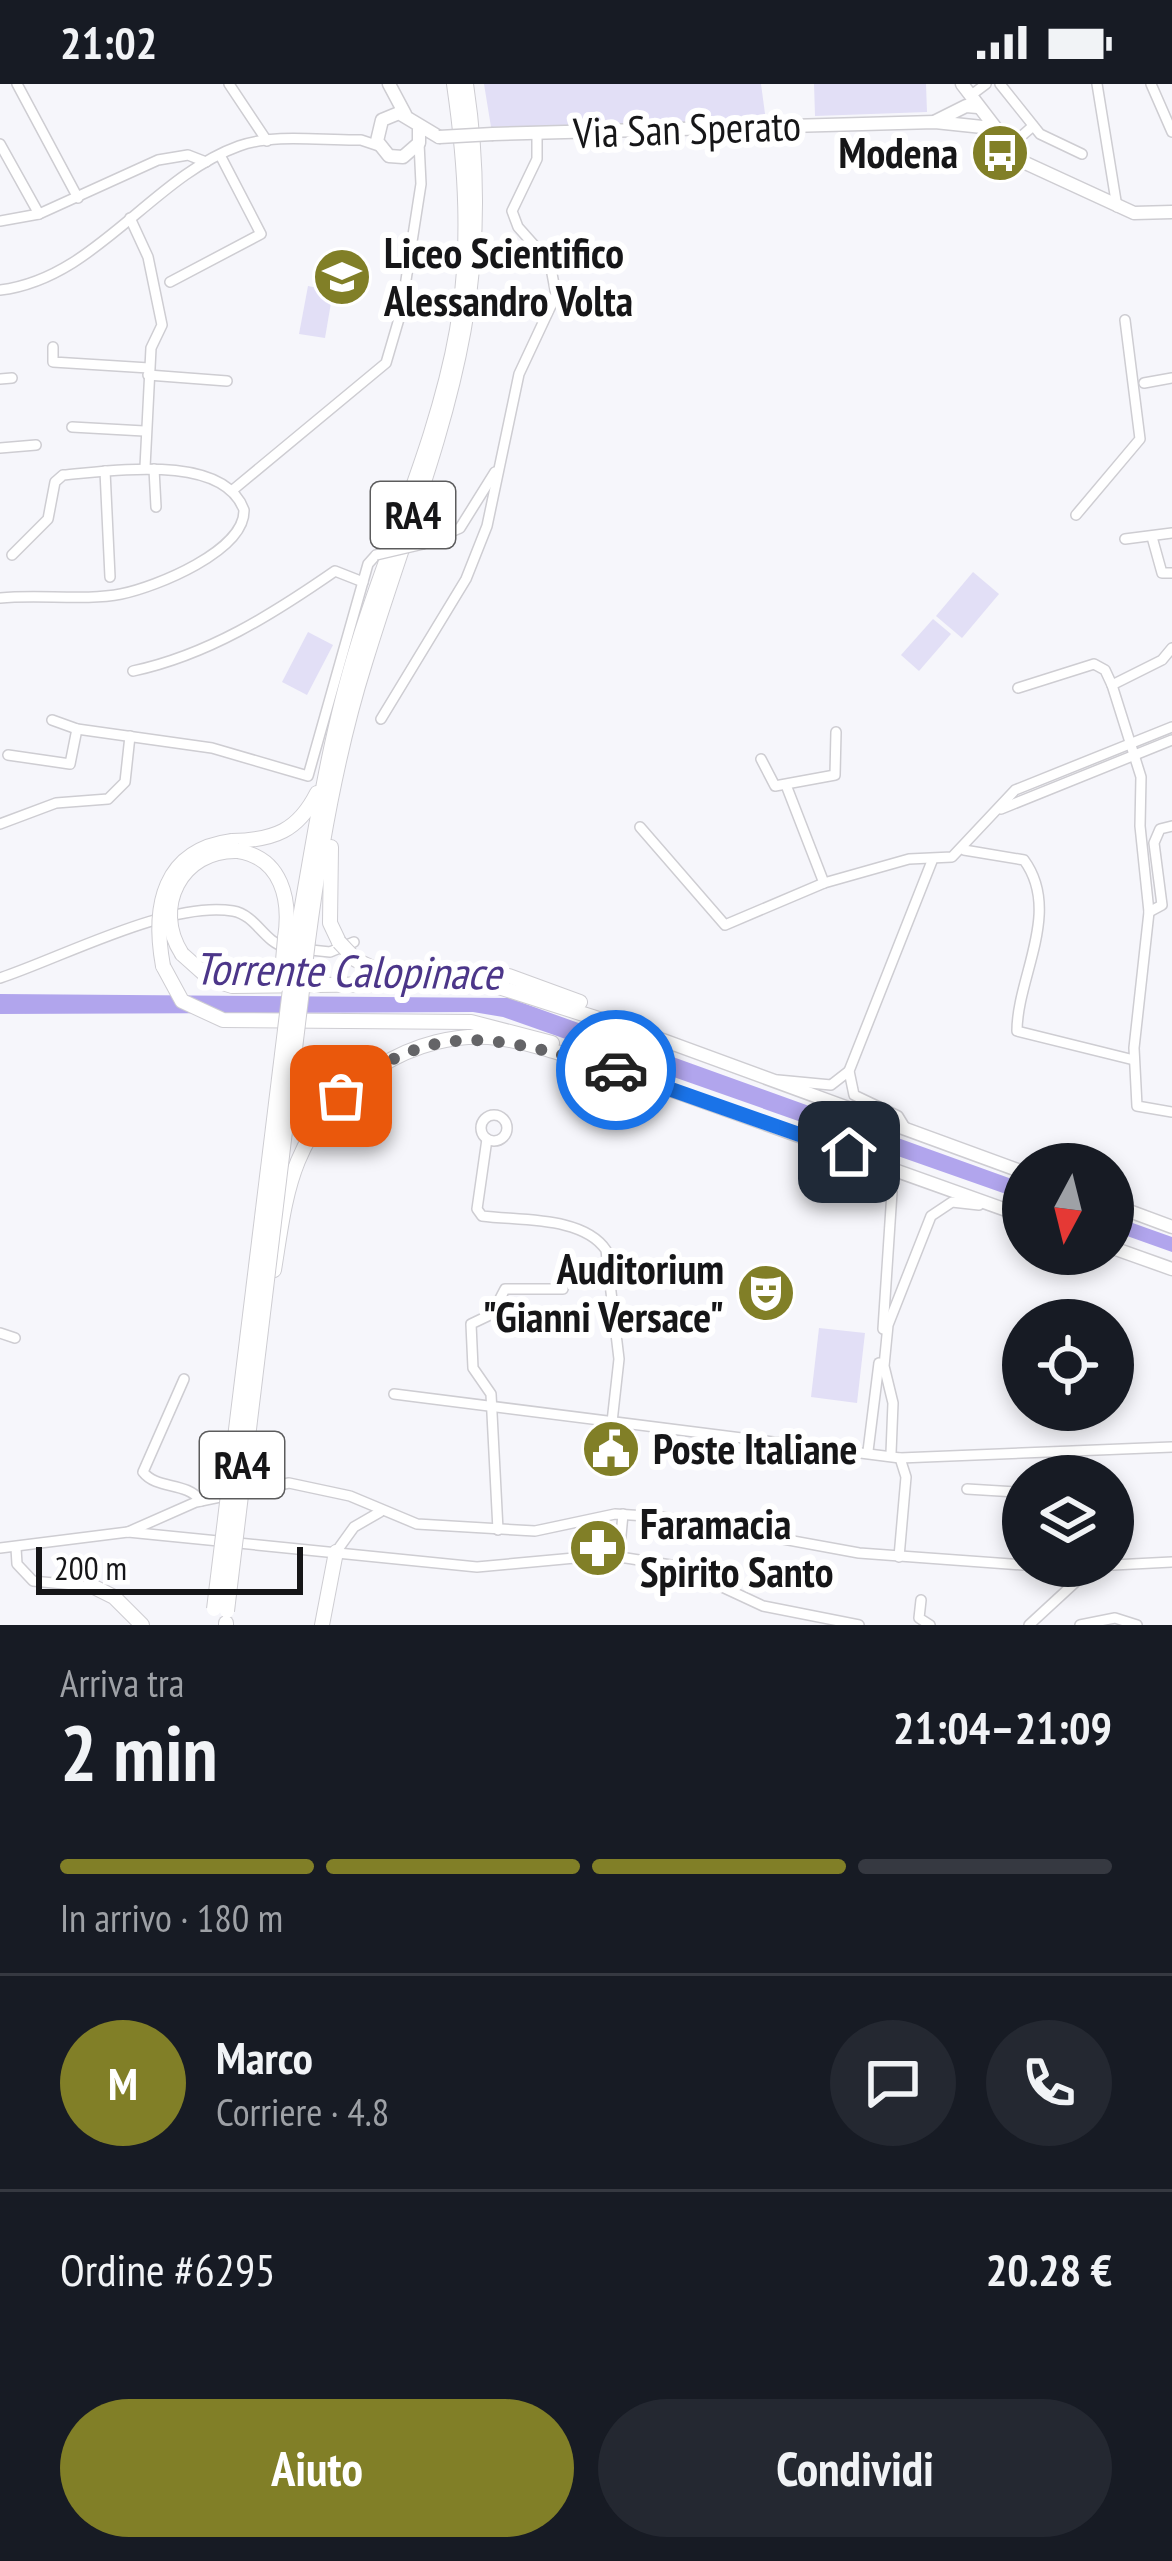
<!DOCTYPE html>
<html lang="it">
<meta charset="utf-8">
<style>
body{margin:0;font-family:"PT Sans Narrow",sans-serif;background:#242831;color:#f1f3f6;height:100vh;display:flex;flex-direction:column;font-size:45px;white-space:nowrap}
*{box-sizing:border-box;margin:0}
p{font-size:39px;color:#9ea1a6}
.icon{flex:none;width:66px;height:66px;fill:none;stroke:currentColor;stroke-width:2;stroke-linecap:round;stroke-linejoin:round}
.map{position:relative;height:1541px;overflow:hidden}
.drawer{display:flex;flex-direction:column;background:#171b24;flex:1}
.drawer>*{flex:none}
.needle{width:78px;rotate:187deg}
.buttons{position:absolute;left:1002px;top:1059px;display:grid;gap:24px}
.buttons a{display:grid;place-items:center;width:132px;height:132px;border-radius:50%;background:#171b24;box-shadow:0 6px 18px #0003;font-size:60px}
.scale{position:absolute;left:36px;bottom:30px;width:267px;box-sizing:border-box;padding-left:12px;border:6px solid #161618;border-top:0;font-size:33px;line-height:42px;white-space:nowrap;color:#161618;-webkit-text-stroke:9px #fff;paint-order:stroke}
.pin{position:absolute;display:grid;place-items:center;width:102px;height:102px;color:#fff;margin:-51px;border-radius:24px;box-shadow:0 6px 18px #0006}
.courier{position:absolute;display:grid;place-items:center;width:120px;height:120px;margin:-60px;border:9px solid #1a73e8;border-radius:50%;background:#fff;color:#222;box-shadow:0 3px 15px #0007}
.head em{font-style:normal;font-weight:700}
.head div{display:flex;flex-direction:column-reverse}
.head{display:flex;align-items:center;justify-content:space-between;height:204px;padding:0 60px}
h1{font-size:78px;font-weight:700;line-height:90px}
.bar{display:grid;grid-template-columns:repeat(4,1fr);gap:18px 12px;align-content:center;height:144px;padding:0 60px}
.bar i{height:15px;border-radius:9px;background:#363941}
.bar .selected{background:#817f27}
.bar p{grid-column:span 4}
.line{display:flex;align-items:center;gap:30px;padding:0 60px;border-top:3px solid #363941}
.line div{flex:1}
.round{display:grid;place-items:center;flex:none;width:126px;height:126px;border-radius:63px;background:#242831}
.action{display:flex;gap:24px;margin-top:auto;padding:24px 60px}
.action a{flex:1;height:138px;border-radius:72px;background:#817f27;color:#fff;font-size:48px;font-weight:700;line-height:138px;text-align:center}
.action a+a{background:#242831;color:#f1f3f6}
.status{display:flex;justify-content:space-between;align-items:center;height:84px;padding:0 60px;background:#171b24;direction:ltr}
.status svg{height:33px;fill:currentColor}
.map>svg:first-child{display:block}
.green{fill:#e2dff6}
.water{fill:#b1a5ed}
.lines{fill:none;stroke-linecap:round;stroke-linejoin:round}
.minor-casing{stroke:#cecdd2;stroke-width:12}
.major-casing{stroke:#cecdd2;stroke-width:15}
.highway-casing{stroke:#cecdd2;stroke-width:16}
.minor{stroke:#fff;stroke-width:9}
.major{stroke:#fff;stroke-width:12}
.highway{stroke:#fff;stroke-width:14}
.minor-bridge-casing{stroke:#cecdd2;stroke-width:12;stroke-linecap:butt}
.major-bridge-casing{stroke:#cecdd2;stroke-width:15;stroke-linecap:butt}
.highway-bridge-casing{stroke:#cecdd2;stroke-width:16;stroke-linecap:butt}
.minor-bridge{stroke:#fff;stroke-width:9}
.major-bridge{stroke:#fff;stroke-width:12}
.highway-bridge{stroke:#fff;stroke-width:14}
.done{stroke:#646467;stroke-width:12;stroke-dasharray:0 21.6}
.route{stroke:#1a73e8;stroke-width:15}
.labels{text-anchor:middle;stroke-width:12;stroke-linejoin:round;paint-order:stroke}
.shield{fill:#fff;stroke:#5c5c5d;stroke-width:3}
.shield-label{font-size:39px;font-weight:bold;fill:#161618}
.street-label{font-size:42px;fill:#161618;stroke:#fff}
.poi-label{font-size:42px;font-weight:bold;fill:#161618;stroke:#fff;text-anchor:start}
.water-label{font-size:45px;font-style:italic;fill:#4c3689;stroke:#fff}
</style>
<div class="status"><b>21:02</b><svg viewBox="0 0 49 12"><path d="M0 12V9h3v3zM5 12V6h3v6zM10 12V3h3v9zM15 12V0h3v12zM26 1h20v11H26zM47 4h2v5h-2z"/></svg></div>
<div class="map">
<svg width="1172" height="1541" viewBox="0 0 1172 1541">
<rect width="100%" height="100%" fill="#f6f6fb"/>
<!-- green -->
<g class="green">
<polygon points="484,0 761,0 766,37 491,43"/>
<polygon points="814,0 926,0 927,28 815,32"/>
<polygon points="308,202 333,207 325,254 299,250"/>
<polygon points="973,488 999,510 962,554 936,532"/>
<polygon points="933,535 951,550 919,587 901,571"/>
<polygon points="308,548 333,561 307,611 282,598"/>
<polygon points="819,1244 865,1249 857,1319 811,1313"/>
</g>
<!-- water -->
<g class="water">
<polygon points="0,910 509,914 1023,1099 1023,1116 503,933 473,928 0,930"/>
<polygon points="1113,1132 1172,1153 1172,1168 1113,1147"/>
</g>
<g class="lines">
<!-- minor casing -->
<g class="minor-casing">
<g id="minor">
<polyline points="17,0 78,114"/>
<polyline points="229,0 267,57"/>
<polyline points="1000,0 1040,50 1082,70"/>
<polyline points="1097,0 1117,123"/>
<polyline points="1151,0 1172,48"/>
<polyline points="970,12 986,0"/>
<polyline points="0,60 39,130"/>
<polyline points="1009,63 1033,42"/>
<polyline points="130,134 148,173 162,241 151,264 145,383"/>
<polyline points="0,137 39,130 158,76 188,71 206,78"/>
<polyline points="170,198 261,150 220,71"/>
<path d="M0 206C95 195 152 93 239 62 275 49 323 57 361 56L379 62"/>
<polyline points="53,263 53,278 149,284"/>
<polyline points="148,291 227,297"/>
<polyline points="0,295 12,294"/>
<polyline points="1144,299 1172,294"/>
<polyline points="72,343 144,347"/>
<polyline points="0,364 36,361"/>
<polyline points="154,385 156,423"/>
<polyline points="105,387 110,493"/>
<polyline points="234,405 386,279 401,228 421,100 419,59"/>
<polyline points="1076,431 1140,355 1125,236"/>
<polyline points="1152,453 1162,489 1172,489"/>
<polyline points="1125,455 1172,449"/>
<polyline points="423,460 460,444 495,388"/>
<path d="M0 514C38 510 85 517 121 510 156 503 245 467 244 426 223 369 112 387 63 391L55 398 48 435 12 471"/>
<path d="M133 587C208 571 273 530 335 487L363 498"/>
<polyline points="1112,601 1162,576 1172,564"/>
<polyline points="1018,604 1094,580 1105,586 1112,601 1141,693 1140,742 1149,828 1134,964 1137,1022 1172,1028"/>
<polyline points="381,635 466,495 487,442 519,290 556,211 550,179 518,143 512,127 537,75 537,50"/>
<polyline points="52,636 77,645 212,664 308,692 368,480 376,471"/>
<polyline points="8,671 70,680 77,645"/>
<polyline points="761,675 775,702 835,691 836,648"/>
<polyline points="786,701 824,799"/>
<polyline points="1001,725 1172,656"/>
<polyline points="0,740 56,719 108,715 125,698 130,652"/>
<polyline points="640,743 725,841 824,799 909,775 952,773 1015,706 1172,643"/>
<path d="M964 766 1024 776C1062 828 1017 893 1017 947L1134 976"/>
<polyline points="1149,828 1162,821 1154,759 1160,745 1172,742"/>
<polyline points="301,865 330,868 354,858"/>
<path d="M0 894C61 874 170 816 233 827 256 831 264 858 285 863"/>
<polyline points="778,996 831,1001 849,987"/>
<circle cx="494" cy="1044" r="13"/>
<polyline points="906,1045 898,1032 854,1011 849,987 932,777"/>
<path d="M487 1055 477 1125 482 1132C520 1137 583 1132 606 1166L619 1275 612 1338"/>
<polyline points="868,1081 888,1096 892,1108 883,1245"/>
<polyline points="0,1249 15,1254"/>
<path d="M184 1295 143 1388C157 1406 186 1397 201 1417"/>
<polyline points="394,1310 900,1374 1172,1363"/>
<polyline points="868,1367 879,1279"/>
<polyline points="891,1369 893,1319 884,1282 888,1241 931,1132 952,1118 979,1121"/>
<polyline points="967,1405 1016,1408 1023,1397"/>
<polyline points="498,1446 491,1310 473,1284 471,1240 492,1230 505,1205 563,1205"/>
<polyline points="128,1448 196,1418 289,1399 350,1412 417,1440 535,1447 615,1430 662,1433 859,1469 1023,1481"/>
<polyline points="0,1464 128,1448 477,1483 607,1471 677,1482 763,1522 859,1541"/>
<polyline points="16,1464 17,1480 33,1497 94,1503"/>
<polyline points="336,1468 354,1443 380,1428"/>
<polyline points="619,1473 623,1430"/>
<polyline points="899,1473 906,1393 900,1374"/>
<polyline points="1113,1481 1172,1478"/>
<polyline points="1048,1482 1094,1482"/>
<polyline points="921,1516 919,1534 930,1541"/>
<polyline points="1029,1541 1093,1482"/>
<polyline points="1080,1541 1115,1534 1137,1541"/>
</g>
</g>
<!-- major casing -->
<g class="major-casing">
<g id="major">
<polyline points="389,0 405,30"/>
<polyline points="962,0 1021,77 1134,129 1172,128"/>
<polyline points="936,37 966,22 978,23"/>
<polyline points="419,45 419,59 403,73 389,72 377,57 382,36 399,29 439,53"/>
<polyline points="493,50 935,38 992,44"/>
<polyline points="1023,1088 649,951 630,952 619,980 623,989 1023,1132"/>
<polyline points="1113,1121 1172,1143"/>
<polyline points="1113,1164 1172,1185"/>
</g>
</g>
<!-- highway casing -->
<g class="highway-casing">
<g id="highway">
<path d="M232 757C274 756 298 747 317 709"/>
<polyline points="331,763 330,839 339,858"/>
<path d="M238 767C282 774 291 816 285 854"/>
<path d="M296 856C314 757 328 656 358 560 390 456 438 354 457 246 471 164 466 82 454 0"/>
<path d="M308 857C320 765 337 668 365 579 430 367 501 231 466 0"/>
<polyline points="182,870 210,895 232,902 486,899 649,951"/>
<polyline points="163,882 182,917 223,936 471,938 552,959"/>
<polyline points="381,888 509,892 580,918"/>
<path d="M274 1186C280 1150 284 1111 298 1077 329 1001 414 944 498 954 540 960 582 977 623 989"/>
<polyline points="94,1503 114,1513 142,1541"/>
<polyline points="226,1539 226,1541"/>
<polyline points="322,1541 336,1468"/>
</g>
</g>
<!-- minor -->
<use href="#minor" class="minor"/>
<!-- major -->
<use href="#major" class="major"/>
<!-- highway -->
<use href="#highway" class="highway"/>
<!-- minor-bridge casing -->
<g class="minor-bridge-casing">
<polyline id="minor-bridge" points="376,471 423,460"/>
</g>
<!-- major-bridge casing -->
<g class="major-bridge-casing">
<polyline id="major-bridge" points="439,53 493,50"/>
</g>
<!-- highway-bridge casing -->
<g class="highway-bridge-casing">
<g id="highway-bridge">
<polyline points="339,858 356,876 381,888"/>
<path d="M182 870C152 824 181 765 238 767"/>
<path d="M163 882C152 822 163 766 232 757"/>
<polyline points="281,899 285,854"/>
<polyline points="214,1525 296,856"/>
<polyline points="227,1527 308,857"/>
</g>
</g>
<!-- minor-bridge -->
<use href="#minor-bridge" class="minor-bridge"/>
<!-- major-bridge -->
<use href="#major-bridge" class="major-bridge"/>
<!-- highway-bridge -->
<use href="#highway-bridge" class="highway-bridge"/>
</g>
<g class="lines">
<!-- done -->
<path class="done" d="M341 1012C435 928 507 956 616 986"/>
<!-- route -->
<polyline class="route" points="616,986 849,1068"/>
</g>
<!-- icons -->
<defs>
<g id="bus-disc" transform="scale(3)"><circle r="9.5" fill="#817f27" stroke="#fff"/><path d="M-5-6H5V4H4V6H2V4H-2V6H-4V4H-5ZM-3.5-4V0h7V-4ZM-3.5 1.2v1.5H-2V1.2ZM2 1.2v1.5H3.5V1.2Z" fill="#fff"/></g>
<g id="university-disc" transform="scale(3)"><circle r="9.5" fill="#817f27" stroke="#fff"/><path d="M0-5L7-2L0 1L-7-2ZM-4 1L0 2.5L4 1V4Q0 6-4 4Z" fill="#fff"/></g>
<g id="theatre-disc" transform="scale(3)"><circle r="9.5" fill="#817f27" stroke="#fff"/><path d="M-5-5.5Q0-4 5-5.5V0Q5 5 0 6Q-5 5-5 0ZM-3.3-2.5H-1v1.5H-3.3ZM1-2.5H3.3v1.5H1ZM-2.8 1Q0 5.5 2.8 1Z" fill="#fff"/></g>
<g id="civic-disc" transform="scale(3)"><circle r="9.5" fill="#817f27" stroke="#fff"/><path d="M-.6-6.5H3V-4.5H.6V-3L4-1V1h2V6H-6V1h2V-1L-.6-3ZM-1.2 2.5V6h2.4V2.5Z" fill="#fff"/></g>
<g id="pharmacy-disc" transform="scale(3)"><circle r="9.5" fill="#817f27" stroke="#fff"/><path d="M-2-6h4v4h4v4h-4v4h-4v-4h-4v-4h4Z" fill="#fff"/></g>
</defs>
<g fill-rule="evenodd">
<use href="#bus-disc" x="1000" y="69"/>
<use href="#university-disc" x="342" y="193"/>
<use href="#theatre-disc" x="766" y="1209"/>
<use href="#civic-disc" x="611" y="1365"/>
<use href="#pharmacy-disc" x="598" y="1464"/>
</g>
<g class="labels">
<!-- shield labels -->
<g class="shield">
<rect x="371" y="398" width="84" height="66" rx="9"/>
<rect x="200" y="1348" width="84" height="66" rx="9"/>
</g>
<g class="shield-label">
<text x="413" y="445">RA4</text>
<text x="242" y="1395">RA4</text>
</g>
<!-- street labels -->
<g class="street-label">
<text transform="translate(687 45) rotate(-2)" y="15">Via San Sperato</text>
</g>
<!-- poi labels -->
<g class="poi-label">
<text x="958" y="84" text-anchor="end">Modena</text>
<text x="384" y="184">Liceo Scientifico<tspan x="384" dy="48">Alessandro Volta</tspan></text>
<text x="724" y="1200" text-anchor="end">Auditorium<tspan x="724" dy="48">"Gianni Versace"</tspan></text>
<text x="653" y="1380">Poste Italiane</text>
<text x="640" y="1455">Faramacia<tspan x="640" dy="48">Spirito Santo</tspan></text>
</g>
<!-- water labels -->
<g class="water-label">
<text transform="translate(348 887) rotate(1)" y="16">Torrente Calopinace</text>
</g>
</g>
</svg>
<div class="buttons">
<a><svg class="needle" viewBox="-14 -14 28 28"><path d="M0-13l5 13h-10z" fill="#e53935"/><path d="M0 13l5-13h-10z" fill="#9ea1a6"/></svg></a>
<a><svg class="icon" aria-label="locate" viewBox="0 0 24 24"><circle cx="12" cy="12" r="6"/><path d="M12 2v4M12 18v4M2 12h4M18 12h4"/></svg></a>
<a><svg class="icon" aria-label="layers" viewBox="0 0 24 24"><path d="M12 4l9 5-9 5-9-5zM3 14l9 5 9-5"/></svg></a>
</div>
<div class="scale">200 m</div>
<div class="pin" style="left:341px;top:1012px;background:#ea580c"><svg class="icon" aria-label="bag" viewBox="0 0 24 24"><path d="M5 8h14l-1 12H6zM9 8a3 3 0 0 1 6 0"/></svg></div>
<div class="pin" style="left:849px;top:1068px;background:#1f2937"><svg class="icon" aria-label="home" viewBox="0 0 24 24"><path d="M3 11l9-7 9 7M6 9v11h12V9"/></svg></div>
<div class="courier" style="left:616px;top:986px"><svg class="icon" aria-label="car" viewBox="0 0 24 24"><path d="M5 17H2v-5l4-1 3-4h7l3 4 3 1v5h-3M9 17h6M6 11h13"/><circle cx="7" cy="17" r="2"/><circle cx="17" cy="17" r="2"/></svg></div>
</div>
<section class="drawer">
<div class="head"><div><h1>2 min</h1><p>Arriva tra</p></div><em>21:04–21:09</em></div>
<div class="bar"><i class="selected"></i><i class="selected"></i><i class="selected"></i><i></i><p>In arrivo · 180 m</p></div>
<div class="line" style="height:216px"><b class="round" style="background:#817f27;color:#fff">M</b><div><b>Marco</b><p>Corriere · 4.8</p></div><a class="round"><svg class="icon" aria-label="chat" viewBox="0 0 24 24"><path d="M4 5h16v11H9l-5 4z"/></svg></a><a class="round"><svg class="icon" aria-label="phone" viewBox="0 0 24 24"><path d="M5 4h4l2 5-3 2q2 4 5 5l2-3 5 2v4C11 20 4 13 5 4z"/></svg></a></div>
<div class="line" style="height:156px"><div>Ordine #6295</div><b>20.28 €</b></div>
<div class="action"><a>Aiuto</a><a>Condividi</a></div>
</section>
